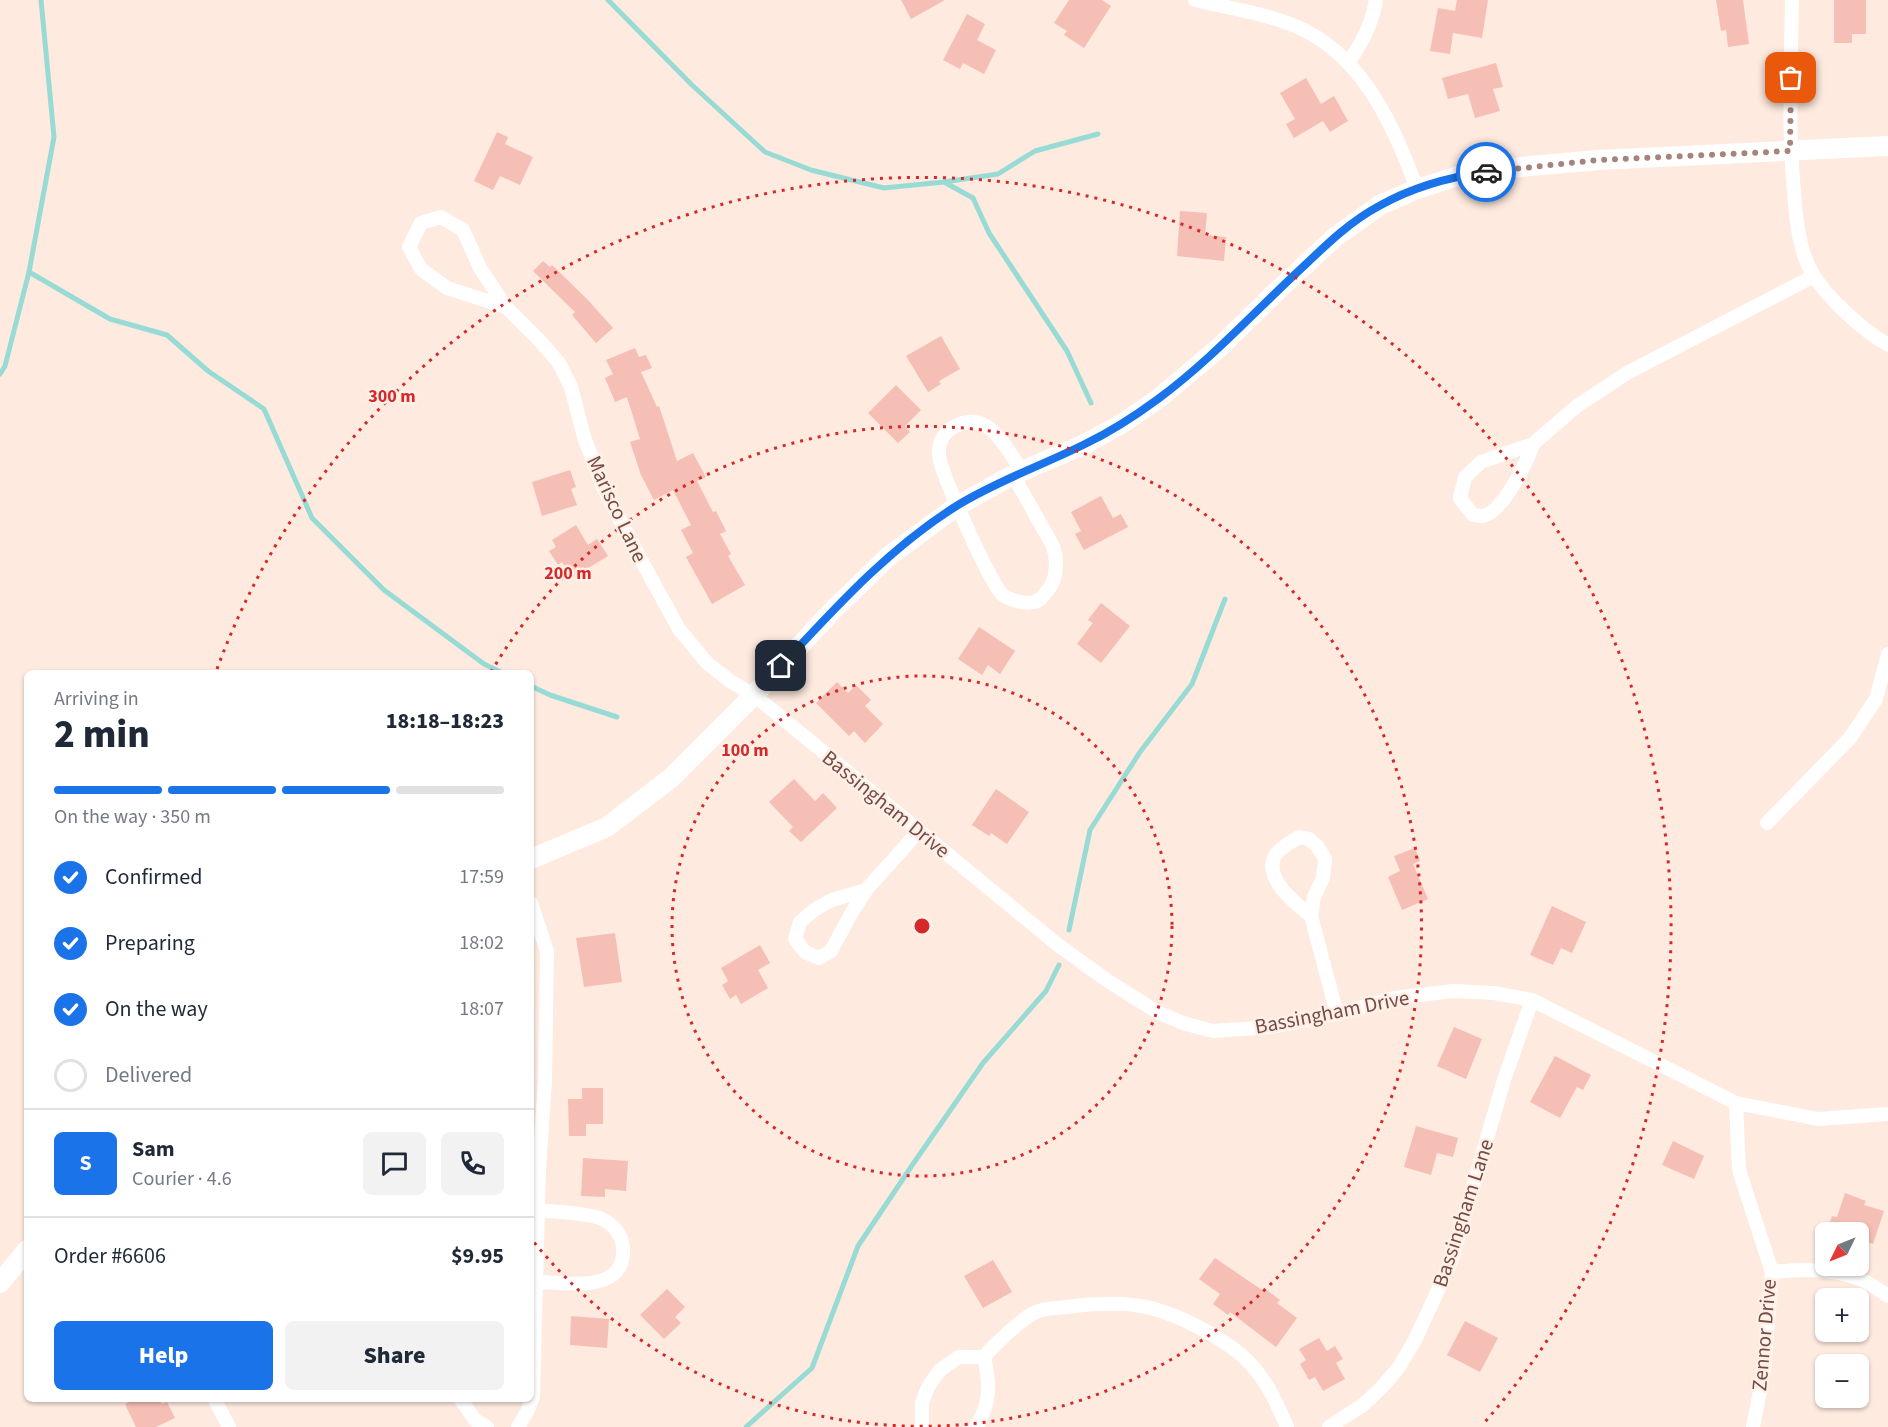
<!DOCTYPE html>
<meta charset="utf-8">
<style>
body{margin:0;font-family:"Source Sans 3",sans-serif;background:#f2f2f3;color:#1f2937;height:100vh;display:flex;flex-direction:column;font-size:22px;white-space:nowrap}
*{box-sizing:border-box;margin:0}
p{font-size:20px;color:#747a83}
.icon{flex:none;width:33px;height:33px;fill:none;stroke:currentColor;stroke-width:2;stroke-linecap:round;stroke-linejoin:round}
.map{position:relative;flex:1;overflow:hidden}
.panel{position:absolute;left:24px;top:670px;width:510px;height:732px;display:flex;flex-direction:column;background:#fff;border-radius:9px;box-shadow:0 2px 4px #0004}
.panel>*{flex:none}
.needle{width:39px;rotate:227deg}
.controls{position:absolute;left:1815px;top:1222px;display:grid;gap:12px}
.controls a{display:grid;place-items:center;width:54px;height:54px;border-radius:9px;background:#fff;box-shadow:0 2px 4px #0004;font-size:30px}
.pin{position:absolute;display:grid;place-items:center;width:51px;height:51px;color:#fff;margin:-26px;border-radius:12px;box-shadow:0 3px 9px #0006}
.courier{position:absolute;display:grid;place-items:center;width:60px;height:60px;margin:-30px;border:4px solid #1a73e8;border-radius:50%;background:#fff;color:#222;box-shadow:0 2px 8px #0007}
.headline em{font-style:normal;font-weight:800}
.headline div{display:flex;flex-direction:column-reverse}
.headline{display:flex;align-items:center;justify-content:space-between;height:102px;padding:0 30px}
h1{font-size:39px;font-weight:800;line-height:45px}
.bar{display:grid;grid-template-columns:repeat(4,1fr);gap:9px 6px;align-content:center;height:72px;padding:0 30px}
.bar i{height:8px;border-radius:4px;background:#e0e1e3}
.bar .selected{background:#1a73e8}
.bar p{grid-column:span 4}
.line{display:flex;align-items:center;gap:15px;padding:0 30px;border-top:2px solid #e0e1e3}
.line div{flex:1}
.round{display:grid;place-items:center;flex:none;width:63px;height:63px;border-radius:9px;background:#f2f2f3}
ol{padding:0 30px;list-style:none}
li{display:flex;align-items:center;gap:18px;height:66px}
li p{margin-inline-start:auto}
li .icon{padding:6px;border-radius:50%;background:#1a73e8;color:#fff;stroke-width:4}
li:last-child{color:#747a83}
li i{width:33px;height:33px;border:3px solid #e0e1e3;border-radius:50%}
.primary-button{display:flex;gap:12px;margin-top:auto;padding:12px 30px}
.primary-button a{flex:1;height:69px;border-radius:9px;background:#1a73e8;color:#fff;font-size:24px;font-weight:800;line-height:69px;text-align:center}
.primary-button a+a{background:#f2f2f3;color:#1f2937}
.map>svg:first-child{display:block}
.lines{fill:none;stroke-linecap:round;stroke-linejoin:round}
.stream{stroke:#98dbd5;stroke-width:5}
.building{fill:#f5bfb5}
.minor{stroke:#fff;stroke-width:14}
.secondary{stroke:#fff;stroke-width:20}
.done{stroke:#a6837b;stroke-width:6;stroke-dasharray:0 10.8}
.route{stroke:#1a73e8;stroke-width:8}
.ring{fill:none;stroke:#d62828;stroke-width:3;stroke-dasharray:3 6}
.labels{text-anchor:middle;stroke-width:5;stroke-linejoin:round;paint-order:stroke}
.street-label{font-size:21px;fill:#764b45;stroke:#fff0e7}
.centre{fill:#d62828;stroke:#fff0e7;stroke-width:3}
.ring-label{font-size:18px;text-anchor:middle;font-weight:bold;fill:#d62828;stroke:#fff0e7;stroke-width:5;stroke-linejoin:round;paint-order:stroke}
</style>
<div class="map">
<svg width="1888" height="1427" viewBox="0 0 1888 1427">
<rect width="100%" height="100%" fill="#feeadf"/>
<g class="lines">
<!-- stream -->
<g class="stream">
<polyline points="608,0 692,85 765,152 811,170 884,188 944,182 998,174 1035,151 1098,134"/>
<polyline points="944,182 973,198 989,233 1067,351 1091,403"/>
<polyline points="29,272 110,319 167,335 208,371 264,409 312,518 384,590 484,664 505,674"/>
<polyline points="0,374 5,366 29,272 54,137 41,0"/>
<polyline points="531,686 550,695 617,717"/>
<polyline points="1069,930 1090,830 1140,752 1192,684 1225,599"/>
<polyline points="746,1427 812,1368 858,1246 913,1164 983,1063 1046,991 1059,965"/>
</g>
</g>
<!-- building -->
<g class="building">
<polygon points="901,0 945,0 911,19"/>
<polygon points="1069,0 1102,0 1111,6 1084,48 1064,35 1067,31 1054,23"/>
<polygon points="1457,0 1488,0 1482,38 1453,33 1450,54 1430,51 1438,8 1455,11"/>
<polygon points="1716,0 1743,0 1749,44 1728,47 1726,30 1721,31"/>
<polygon points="1834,0 1866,0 1866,34 1852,34 1852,43 1834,43"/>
<polygon points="967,14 985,24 977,40 996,50 984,74 963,63 960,69 943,60"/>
<polygon points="1496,63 1503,87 1493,89 1500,111 1475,118 1468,94 1448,99 1442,78"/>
<polygon points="1306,78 1321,104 1334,96 1348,121 1330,132 1323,121 1294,138 1286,124 1295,119 1280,93"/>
<polygon points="497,132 508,137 505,144 533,157 520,185 500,176 493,190 474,181"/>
<polygon points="1180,211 1207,213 1205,235 1226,237 1224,261 1177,256"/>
<polygon points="543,261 550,267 552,265 588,300 613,328 596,343 572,315 575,312 533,271"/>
<polygon points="941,336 960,369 939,381 941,384 928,392 906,356"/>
<polygon points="635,348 639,357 646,355 652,368 641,372 657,407 659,406 677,461 693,453 706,477 697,481 713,512 716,511 726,531 720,534 731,554 728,556 745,585 712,604 686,557 693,553 681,530 691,525 673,490 654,500 641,475 630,442 640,439 627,397 615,402 605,378 613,374 606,360"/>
<polygon points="896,385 921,410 905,426 910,432 898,443 868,413"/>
<polygon points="570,470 576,487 571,489 577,505 542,516 532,482"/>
<polygon points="1101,496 1113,518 1121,514 1128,527 1084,550 1075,534 1081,531 1071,512"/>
<polygon points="576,525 588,545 597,539 608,556 572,578 562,562 558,565 549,551 556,547 552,540"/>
<polygon points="1101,603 1130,626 1101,663 1077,644 1093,623 1088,620"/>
<polygon points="979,627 1015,651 1000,674 988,665 982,675 958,659"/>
<polygon points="837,682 848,693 856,685 871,700 865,706 883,724 865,743 854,731 849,736 816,703"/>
<polygon points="794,779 815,801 823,793 837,808 801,842 789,831 793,827 769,802"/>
<polygon points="996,789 1029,812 1007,844 991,833 989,836 972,825"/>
<polygon points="1415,848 1420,861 1413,864 1428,899 1402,910 1388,877 1400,871 1394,856"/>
<polygon points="1552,906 1586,922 1572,953 1561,948 1553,965 1530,955"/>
<polygon points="615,933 622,982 584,987 576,938"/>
<polygon points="760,945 770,963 758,970 768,988 741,1004 736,995 730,999 722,985 728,981 721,968"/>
<polygon points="1454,1027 1482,1039 1466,1079 1437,1066"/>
<polygon points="1555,1056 1591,1075 1583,1090 1577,1087 1560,1118 1530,1102"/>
<polygon points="582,1088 603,1088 603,1124 586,1124 586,1136 569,1136 568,1099 582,1099"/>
<polygon points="1416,1126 1458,1138 1453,1157 1437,1153 1431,1175 1404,1167"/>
<polygon points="1673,1141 1704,1156 1694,1179 1662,1165"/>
<polygon points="583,1158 628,1161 626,1191 605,1189 605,1197 581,1196"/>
<polygon points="1845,1193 1866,1201 1864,1205 1884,1211 1873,1244 1858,1238 1858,1233 1826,1233 1832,1216 1837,1217"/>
<polygon points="1215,1258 1262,1290 1264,1288 1280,1300 1277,1303 1297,1318 1276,1347 1230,1312 1228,1315 1213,1304 1220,1294 1199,1279"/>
<polygon points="993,1260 1012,1292 983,1308 964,1276"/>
<polygon points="667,1289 685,1307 675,1317 681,1323 664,1339 640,1315"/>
<polygon points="571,1316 609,1319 607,1348 570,1345"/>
<polygon points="1465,1321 1498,1338 1480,1372 1447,1355"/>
<polygon points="1319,1338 1327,1351 1335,1346 1343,1359 1336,1363 1345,1379 1323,1391 1315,1377 1309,1380 1300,1364 1306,1360 1299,1349"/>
<polygon points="134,1400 160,1400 162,1404 167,1402 175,1418 156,1427 136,1427 125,1404"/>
</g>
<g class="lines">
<!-- minor -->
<g class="minor">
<path d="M1195 0C1232 9 1272 14 1306 31 1366 62 1395 129 1417 189"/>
<path d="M1792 0C1791 64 1788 128 1794 192 1796 220 1799 253 1814 276 1830 301 1863 330 1888 345"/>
<path d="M1349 62C1362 42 1372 24 1376 0"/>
<polyline points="506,307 447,288 421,269 409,247 421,223 441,217 463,230 480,268 506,307 541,342 559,363 571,387 584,437 603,487 640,558 679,629 707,663 730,681 754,695 1058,945 1108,981 1159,1013 1186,1024 1213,1031 1272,1027 1337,1014 1394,998 1453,991 1494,993 1532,1000 1736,1103 1818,1119 1888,1114"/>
<path d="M1533 444C1527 462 1503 512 1483 516 1480 516 1477 515 1473 515L1460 498 1465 477 1481 462 1533 444 1577 406 1627 373 1814 276"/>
<path d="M1013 475C1022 491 1031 507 1040 523 1044 531 1050 539 1053 547 1058 560 1057 579 1048 590 1044 595 1040 601 1034 602 1025 604 1011 601 1003 595 992 587 939 470 939 455 938 443 942 435 952 428 988 406 1005 447 1023 472"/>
<polyline points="1767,823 1850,738 1876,699 1888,654"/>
<polyline points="866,890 851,914 831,951 819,958 805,952 795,939 800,922 814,910 832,900 866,890 919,831"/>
<path d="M1311 916C1296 904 1261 877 1276 854 1281 847 1291 842 1299 837L1309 839 1317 846 1325 859 1323 878 1314 897 1311 916 1337 1014"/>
<polyline points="1736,1103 1739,1170 1772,1272 1764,1371 1753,1427"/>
<path d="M1772 1272C1802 1269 1831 1268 1860 1279 1870 1283 1879 1290 1888 1296"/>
<path d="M536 1282C568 1282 626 1295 623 1247 622 1235 613 1224 602 1219 590 1213 554 1212 539 1210"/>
<polyline points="215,1400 229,1427"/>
<polyline points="461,1400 475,1420 487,1427"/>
<polyline points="518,1427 527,1412 533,1397 539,1170 545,1081 547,951 531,903"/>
<path d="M922 1427V1403L928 1387 940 1370 959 1357H984C994 1345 1022 1318 1036 1312 1044 1308 1058 1308 1067 1307 1127 1299 1159 1304 1211 1334 1227 1344 1242 1353 1254 1368 1269 1385 1278 1406 1287 1427"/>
<path d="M976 1427C991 1402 990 1385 984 1357"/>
<polyline points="1329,1427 1363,1405 1382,1387 1399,1367 1415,1340 1451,1262 1504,1080 1532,1000"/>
</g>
<!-- secondary -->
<g class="secondary">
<polyline points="531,859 607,827 671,778 754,695 836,607 889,556 957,506 1013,475 1085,444 1123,423 1158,399 1220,347 1277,291 1335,237 1380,205 1417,189 1461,175 1530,166 1598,160 1888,146"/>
<polyline points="0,1283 27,1250"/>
</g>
</g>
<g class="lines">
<!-- done -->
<polyline class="done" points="1486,172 1598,160 1790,151 1791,78"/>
<!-- route -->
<path class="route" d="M781 666C835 608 890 547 958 505 999 480 1043 465 1085 444 1110 432 1135 416 1158 399 1211 360 1256 310 1305 265 1328 243 1351 221 1379 206 1411 188 1449 177 1486 172"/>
</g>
<!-- distance rings -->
<g class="ring">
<circle cx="922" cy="926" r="250"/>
<path d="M491 672A500 500 0 1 1 533 1241"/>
<path d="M217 669A750 750 0 1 1 1484 1423"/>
</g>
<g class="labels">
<!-- street labels -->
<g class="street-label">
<text transform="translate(617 509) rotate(65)" y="7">Marisco Lane</text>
<text transform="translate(886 804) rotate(39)" y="7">Bassingham Drive</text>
<text transform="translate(1332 1012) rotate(-11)" y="7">Bassingham Drive</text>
<text transform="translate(1463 1213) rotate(-72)" y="7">Bassingham Lane</text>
<text transform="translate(1764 1335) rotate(-85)" y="7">Zennor Drive</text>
</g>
</g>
<circle cx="922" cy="926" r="9" class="centre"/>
<g class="ring-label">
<text x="392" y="402">300 m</text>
<text x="568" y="579">200 m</text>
<text x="745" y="756">100 m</text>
</g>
</svg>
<div class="controls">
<a><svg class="needle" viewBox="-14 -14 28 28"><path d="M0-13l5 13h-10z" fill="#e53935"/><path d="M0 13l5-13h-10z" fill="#747a83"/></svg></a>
<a>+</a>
<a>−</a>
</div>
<div class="pin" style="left:1791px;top:78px;background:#ea580c"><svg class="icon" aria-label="bag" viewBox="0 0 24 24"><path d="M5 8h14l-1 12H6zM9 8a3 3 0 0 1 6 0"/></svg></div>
<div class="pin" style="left:781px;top:666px;background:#1f2937"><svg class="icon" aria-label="home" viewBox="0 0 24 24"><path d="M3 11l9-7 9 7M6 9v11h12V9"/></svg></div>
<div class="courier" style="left:1486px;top:172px"><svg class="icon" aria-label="car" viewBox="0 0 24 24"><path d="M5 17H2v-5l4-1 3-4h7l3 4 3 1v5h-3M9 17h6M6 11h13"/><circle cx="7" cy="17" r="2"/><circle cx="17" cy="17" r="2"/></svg></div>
<section class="panel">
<div class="headline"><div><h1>2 min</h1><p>Arriving in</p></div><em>18:18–18:23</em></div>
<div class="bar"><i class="selected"></i><i class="selected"></i><i class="selected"></i><i></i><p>On the way · 350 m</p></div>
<ol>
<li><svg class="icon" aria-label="check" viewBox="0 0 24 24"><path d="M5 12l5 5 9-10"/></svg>Confirmed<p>17:59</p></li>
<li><svg class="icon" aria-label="check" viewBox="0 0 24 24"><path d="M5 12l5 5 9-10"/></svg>Preparing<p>18:02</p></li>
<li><svg class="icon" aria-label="check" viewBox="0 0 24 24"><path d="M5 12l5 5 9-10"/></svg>On the way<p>18:07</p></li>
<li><i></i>Delivered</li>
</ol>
<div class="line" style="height:108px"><b class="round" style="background:#1a73e8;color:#fff">S</b><div><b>Sam</b><p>Courier · 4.6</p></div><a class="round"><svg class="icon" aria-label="chat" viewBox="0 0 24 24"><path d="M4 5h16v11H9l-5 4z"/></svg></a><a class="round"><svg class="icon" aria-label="phone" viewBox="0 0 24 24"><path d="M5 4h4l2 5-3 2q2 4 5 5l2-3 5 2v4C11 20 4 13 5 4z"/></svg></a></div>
<div class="line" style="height:78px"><div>Order #6606</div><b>$9.95</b></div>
<div class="primary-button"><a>Help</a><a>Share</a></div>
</section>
</div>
